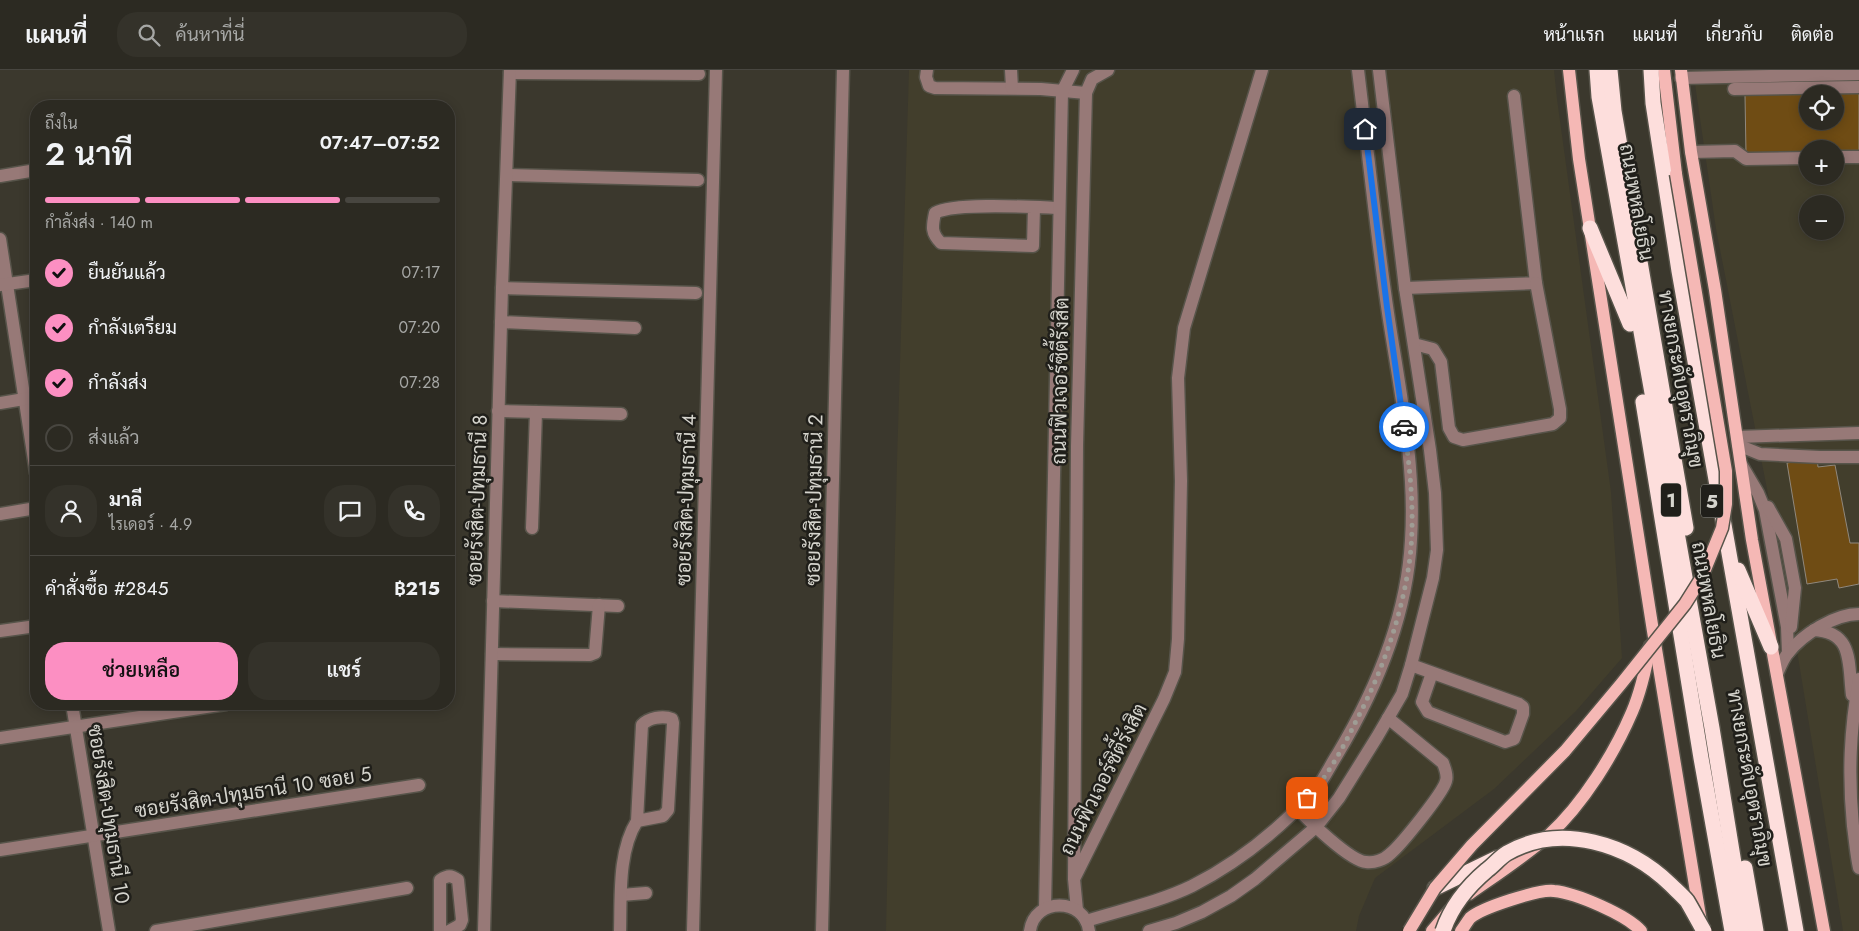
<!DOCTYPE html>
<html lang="th">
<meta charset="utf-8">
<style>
body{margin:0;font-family:Jost,Sarabun,sans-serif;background:#34322a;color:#f1f3f6;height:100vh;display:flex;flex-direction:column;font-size:19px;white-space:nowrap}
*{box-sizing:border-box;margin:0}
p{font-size:16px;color:#a6a7a5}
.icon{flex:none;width:28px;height:28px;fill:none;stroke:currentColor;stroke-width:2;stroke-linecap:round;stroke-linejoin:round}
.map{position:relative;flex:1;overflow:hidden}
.panel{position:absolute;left:30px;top:30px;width:425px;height:610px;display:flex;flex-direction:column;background:#2c2a22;border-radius:20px;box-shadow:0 2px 12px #0003,0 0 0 1px #484640}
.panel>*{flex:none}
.fabs{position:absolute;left:1799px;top:15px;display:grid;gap:10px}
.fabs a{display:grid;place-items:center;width:45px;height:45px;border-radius:50%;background:#2c2a22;box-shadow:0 2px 12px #0003,0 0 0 1px #484640;font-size:25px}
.pin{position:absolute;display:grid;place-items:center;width:42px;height:42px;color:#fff;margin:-21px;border-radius:10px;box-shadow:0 2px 8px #0006}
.courier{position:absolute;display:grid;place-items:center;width:50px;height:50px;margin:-25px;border:4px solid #1a73e8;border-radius:50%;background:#fff;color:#222;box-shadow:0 1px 6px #0007}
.summary em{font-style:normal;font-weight:600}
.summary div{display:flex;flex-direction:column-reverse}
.summary{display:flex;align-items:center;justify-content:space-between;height:85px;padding:0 15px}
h1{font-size:32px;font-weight:600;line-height:38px}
.bar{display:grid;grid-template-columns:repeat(4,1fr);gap:8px 5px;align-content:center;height:60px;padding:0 15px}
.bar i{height:6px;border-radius:4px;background:#484640}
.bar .selected{background:#fc8fc2}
.bar p{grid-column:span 4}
.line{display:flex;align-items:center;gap:12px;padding:0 15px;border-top:1px solid #484640}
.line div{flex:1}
.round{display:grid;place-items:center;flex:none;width:52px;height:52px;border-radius:20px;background:#34322a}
ol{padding:0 15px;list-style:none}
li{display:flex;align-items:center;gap:15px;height:55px}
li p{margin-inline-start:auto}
li .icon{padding:5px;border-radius:50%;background:#fc8fc2;color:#111;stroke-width:4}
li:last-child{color:#a6a7a5}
li i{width:28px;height:28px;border:2px solid #484640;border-radius:50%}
.action{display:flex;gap:10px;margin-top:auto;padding:10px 15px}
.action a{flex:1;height:58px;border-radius:20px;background:#fc8fc2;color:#111;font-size:20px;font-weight:600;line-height:58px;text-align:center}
.action a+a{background:#34322a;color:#f1f3f6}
header{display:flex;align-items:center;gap:30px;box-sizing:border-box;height:70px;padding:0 25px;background:#2c2a22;border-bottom:1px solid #484640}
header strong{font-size:24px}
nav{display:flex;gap:28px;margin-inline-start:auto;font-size:18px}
.search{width:350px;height:45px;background:#34322a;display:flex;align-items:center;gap:12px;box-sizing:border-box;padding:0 18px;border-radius:20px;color:#a6a7a5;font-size:19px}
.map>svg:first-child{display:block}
.built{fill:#423e2c;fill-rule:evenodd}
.building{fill:#6f4c14;stroke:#90887d;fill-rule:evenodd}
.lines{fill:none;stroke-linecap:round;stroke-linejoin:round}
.minor-casing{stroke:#57544a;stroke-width:15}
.major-casing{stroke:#57544a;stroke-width:15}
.highway-casing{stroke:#57544a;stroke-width:18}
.minor{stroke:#977977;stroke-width:12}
.major{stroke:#f5b8b5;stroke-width:12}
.highway{stroke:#fddedc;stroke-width:15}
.major-bridge-casing{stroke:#57544a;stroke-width:15;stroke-linecap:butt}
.highway-bridge-casing{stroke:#57544a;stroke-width:18;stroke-linecap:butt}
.major-bridge{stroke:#f5b8b5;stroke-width:12}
.highway-bridge{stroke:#fddedc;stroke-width:15}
.done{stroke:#9f9d95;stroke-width:5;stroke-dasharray:0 9}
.route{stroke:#1a73e8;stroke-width:6}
.labels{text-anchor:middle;stroke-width:5;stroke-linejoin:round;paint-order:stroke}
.shield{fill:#201f1a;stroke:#9f9e97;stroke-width:1}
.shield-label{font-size:19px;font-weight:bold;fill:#d5d4cd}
.street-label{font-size:20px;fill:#d5d4cd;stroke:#201f1a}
</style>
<header>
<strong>แผนที่</strong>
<div class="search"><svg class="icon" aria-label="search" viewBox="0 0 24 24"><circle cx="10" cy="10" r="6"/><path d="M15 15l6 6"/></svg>ค้นหาที่นี่</div>
<nav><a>หน้าแรก</a><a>แผนที่</a><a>เกี่ยวกับ</a><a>ติดต่อ</a></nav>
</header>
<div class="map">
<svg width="1859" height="861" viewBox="0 0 1859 861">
<rect width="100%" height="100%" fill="#3b382d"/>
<!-- built -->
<g class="built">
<polygon points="909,0 1554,0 1557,29 1611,422 1622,588 1576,641 1494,719 1375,808 1359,846 1356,861 886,861 897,392"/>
<path d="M1693 0H1859V861H1843L1788 526 1716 159ZM1808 24H1835V51H1808ZM1808 79H1835V106H1808ZM1808 134H1835V161H1808Z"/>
</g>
<!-- building -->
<g class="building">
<path d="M1859 22V82H1835V79H1808V83L1746 84 1745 25ZM1808 24H1835V51H1808Z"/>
<polygon points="1817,388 1818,397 1835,395 1850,473 1859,473 1859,514 1839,518 1837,509 1807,514 1787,393"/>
</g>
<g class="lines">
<!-- minor casing -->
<g class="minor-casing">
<g id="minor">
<polyline points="927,0 926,7 929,16 935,18 1041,19 1086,23"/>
<polyline points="1011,0 1012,18"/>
<polyline points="510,3 699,4"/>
<polyline points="1681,8 1859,4"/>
<polyline points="1734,19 1859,17"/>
<polyline points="1691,82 1735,81 1746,89 1808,88"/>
<polyline points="1835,87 1859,87"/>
<polyline points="507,105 698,110"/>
<polyline points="0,106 36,100"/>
<path d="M1034 137 1033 176 941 173C931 163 932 157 935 143 954 132 1033 137 1059 138"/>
<polyline points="0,169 36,403"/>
<polyline points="0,215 36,210"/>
<polyline points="502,218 696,223"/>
<polyline points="1405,218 1536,213 1514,26"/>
<polyline points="501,252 635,258"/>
<polyline points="1414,274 1433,279 1441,292 1449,358 1454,367 1463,370 1553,354 1560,348 1560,339 1536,213"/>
<polyline points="0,333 36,327"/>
<polyline points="498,341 621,344"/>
<polyline points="1737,367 1859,363"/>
<polyline points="1738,375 1760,384 1820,387 1859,387"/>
<polyline points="1741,394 1758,423 1765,440 1787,557 1788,583"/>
<polyline points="1768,437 1786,469 1795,518 1791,557"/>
<polyline points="0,444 36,438"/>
<polyline points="532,458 536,342"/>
<polyline points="493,531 618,536"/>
<path d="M1814 560C1854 562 1848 594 1852 625"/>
<polyline points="0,561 36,556"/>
<polyline points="492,584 590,585 595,583 599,535"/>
<polyline points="1411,595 1519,634 1523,637 1523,644 1514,669 1505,672 1428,642 1422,632 1432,603"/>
<path d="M1777 604C1780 597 1783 589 1788 583 1803 564 1835 544 1859 544"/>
<path d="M1859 609C1850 660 1848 704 1853 756 1855 770 1856 784 1859 798"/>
<polyline points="72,634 109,861"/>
<polyline points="0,668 226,634"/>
<path d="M1297 738C1309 751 1350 791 1366 792 1374 793 1384 790 1390 784 1401 775 1443 723 1446 711 1448 705 1445 699 1443 693L1388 648"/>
<polyline points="0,780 419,715"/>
<polyline points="1075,807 1164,629 1175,602 1178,569 1181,411 1178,308 1184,258 1262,0"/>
<polyline points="621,825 646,823"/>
<polyline points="1045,838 1062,22 1073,0"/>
<polyline points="1077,840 1074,809 1077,376 1086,23 1092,9 1108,0"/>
<path d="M1086 851C1121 840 1159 832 1192 816 1239 792 1281 758 1316 719 1324 709 1330 696 1337 685 1376 620 1407 546 1411 470 1416 394 1399 317 1388 243 1376 162 1368 81 1358 0"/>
<polyline points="156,861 407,818"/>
<path d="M440 861V810C448 805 451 805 458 810L462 850 460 855 449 861"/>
<polyline points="484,861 502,218 510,0"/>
<path d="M620 861C621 826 618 781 637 751L642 655C648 648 663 645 672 649L673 653 668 740 663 746 637 751"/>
<polyline points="693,861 716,0"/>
<polyline points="822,861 843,0"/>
<path d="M1030 861C1034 827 1085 827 1089 861"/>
<polyline points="1149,861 1176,853 1202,842 1231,826 1255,809 1316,757 1339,728 1377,667 1402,624 1411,595 1433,508 1437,480 1435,423 1430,380 1405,218 1379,0"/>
</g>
</g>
<!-- major casing -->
<g class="major-casing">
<g id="major">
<polyline points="1569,0 1579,89 1653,561 1701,852"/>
<polyline points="1664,0 1676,104"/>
<polyline points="1681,0 1691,82 1715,220 1752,470 1824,861"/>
<path d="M1469 824C1496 805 1524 787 1549 765 1583 734 1614 684 1632 642 1641 621 1646 598 1650 576"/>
<polyline points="1432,861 1450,840"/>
<path d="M1461 861C1464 857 1467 852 1470 848 1481 838 1539 819 1554 821 1576 823 1627 845 1641 861"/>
</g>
</g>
<!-- highway casing -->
<g class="highway-casing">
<g id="highway">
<polyline points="1597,0 1599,27 1712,658 1745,861"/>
<polyline points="1610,0 1614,41 1686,458"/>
<polyline points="1651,0 1653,33 1679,201 1796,861"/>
<polyline points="1590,158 1630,254"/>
<polyline points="1643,332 1701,688 1732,861"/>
<polyline points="1738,500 1771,577"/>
<polyline points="1745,798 1756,861"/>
<polyline points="1435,818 1497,788"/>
</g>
</g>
<!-- minor -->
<use href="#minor" class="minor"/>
<!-- major -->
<use href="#major" class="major"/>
<!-- highway -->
<use href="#highway" class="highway"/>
<!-- major-bridge casing -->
<g class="major-bridge-casing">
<polyline id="major-bridge" points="1409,861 1435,818 1472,775 1565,681 1621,614 1685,534 1702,507 1722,458 1726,434 1726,401 1676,104"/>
</g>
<!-- highway-bridge casing -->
<g class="highway-bridge-casing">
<path id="highway-bridge" d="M1443 861C1451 837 1468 816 1487 800 1494 795 1500 787 1507 783 1561 752 1629 774 1671 815 1676 820 1682 825 1687 831 1693 841 1698 851 1704 861"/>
</g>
<!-- major-bridge -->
<use href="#major-bridge" class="major-bridge"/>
<!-- highway-bridge -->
<use href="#highway-bridge" class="highway-bridge"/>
</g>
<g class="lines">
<!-- done -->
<path class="done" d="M1307 728C1328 706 1343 678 1356 651 1381 604 1399 554 1408 501 1416 455 1411 404 1404 357"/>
<!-- route -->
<polyline class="route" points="1365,59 1387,237 1404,357"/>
</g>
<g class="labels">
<!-- shield labels -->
<g class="shield">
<rect x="1661" y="413.5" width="20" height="33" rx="4"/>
<rect x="1701" y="414.5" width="22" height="33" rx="4"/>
</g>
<g class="shield-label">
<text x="1671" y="437">1</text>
<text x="1712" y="438">5</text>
</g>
<!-- street labels -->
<g class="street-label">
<text transform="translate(1637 132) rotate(80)" y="7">ถนนพหลโยธิน</text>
<text transform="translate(1681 309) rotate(80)" y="7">ทางยกระดับอุตราภิมุข</text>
<text transform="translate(1060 311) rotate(-89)" y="7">ถนนฟิวเจอร์ซิตี้รังสิต</text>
<text transform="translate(477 430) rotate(-88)" y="7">ซอยรังสิต-ปทุมธานี 8</text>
<text transform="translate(686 430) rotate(-88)" y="7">ซอยรังสิต-ปทุมธานี 4</text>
<text transform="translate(814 430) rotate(-89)" y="7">ซอยรังสิต-ปทุมธานี 2</text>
<text transform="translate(1709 530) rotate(80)" y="7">ถนนพหลโยธิน</text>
<text transform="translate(1750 708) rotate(80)" y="7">ทางยกระดับอุตราภิมุข</text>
<text transform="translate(1103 709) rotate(-63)" y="7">ถนนฟิวเจอร์ซิตี้รังสิต</text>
<text transform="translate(253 722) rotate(-9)" y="7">ซอยรังสิต-ปทุมธานี 10 ซอย 5</text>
<text transform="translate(109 744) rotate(81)" y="7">ซอยรังสิต-ปทุมธานี 10</text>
</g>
</g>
</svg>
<div class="fabs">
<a><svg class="icon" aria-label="locate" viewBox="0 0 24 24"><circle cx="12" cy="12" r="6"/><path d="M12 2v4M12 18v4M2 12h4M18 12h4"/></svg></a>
<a>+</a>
<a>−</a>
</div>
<div class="pin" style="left:1307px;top:728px;background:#ea580c"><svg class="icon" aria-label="bag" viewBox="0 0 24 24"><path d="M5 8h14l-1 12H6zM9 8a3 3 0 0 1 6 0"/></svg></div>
<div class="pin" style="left:1365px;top:59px;background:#1f2937"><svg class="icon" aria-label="home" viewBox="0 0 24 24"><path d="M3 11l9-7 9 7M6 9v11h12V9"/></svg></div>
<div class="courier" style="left:1404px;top:357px"><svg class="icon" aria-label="car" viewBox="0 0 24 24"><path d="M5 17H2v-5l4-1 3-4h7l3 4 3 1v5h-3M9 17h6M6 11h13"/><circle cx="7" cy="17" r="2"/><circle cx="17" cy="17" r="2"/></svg></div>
<section class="panel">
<div class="summary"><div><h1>2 นาที</h1><p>ถึงใน</p></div><em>07:47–07:52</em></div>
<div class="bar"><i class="selected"></i><i class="selected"></i><i class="selected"></i><i></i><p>กำลังส่ง · 140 m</p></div>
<ol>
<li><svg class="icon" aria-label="check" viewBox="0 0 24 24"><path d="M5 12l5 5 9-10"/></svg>ยืนยันแล้ว<p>07:17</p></li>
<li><svg class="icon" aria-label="check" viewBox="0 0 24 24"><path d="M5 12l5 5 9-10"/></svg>กำลังเตรียม<p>07:20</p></li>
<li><svg class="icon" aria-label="check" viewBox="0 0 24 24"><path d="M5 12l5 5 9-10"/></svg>กำลังส่ง<p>07:28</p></li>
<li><i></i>ส่งแล้ว</li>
</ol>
<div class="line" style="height:90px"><a class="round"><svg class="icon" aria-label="person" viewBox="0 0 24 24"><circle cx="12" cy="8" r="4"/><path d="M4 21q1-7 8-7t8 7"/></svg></a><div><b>มาลี</b><p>ไรเดอร์ · 4.9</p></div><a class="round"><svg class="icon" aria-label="chat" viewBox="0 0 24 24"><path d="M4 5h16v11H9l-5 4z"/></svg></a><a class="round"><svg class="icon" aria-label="phone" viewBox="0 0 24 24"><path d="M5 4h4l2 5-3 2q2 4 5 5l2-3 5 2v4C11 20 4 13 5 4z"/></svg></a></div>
<div class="line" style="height:65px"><div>คำสั่งซื้อ #2845</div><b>฿215</b></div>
<div class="action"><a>ช่วยเหลือ</a><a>แชร์</a></div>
</section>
</div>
